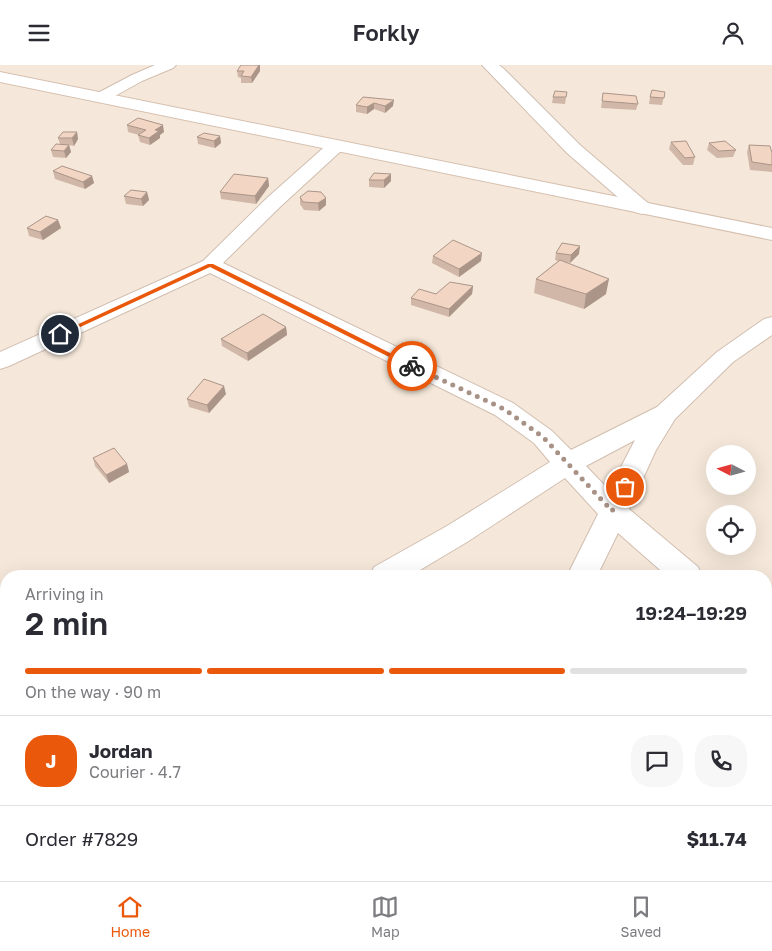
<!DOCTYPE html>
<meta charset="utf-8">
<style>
body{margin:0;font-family:"Golos Text",sans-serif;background:#f7f7f7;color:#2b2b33;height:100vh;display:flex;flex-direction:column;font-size:19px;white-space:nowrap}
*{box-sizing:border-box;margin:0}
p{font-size:16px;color:#7c7c81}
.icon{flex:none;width:28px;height:28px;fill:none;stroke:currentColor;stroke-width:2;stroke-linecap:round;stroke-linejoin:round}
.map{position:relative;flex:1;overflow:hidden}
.side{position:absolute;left:0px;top:505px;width:772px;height:311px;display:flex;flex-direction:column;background:#fff;border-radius:20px 20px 0 0;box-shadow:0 5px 20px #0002}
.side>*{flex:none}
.needle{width:32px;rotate:276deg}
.fabs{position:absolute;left:706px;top:380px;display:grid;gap:10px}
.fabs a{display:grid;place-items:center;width:50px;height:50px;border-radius:50%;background:#fff;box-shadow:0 5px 20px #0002;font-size:25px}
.pin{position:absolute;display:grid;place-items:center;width:42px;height:42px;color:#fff;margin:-21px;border:2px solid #fff;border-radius:50%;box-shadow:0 1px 5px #0007}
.courier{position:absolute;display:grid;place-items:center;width:50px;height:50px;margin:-25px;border:4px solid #ea580c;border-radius:50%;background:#fff;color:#222;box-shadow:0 1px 6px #0007}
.summary em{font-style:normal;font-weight:600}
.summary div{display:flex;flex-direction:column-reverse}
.summary{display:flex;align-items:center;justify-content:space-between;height:85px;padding:0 25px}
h1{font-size:32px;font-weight:600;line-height:38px}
.bar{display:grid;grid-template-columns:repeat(4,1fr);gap:8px 5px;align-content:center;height:60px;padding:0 25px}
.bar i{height:6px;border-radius:4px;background:#e1e1e2}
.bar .active{background:#ea580c}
.bar p{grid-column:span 4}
.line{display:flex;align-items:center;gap:12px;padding:0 25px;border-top:1px solid #e1e1e2}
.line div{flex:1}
.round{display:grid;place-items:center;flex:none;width:52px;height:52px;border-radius:20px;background:#f7f7f7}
header{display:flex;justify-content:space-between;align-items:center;height:65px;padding:0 25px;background:#fff;font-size:22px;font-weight:600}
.dock{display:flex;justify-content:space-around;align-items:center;height:70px;border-top:1px solid #e1e1e2;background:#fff;font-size:14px;color:#7c7c81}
.dock a{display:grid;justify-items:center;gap:2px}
.dock .active{color:#ea580c}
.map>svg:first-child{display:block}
.residential{fill:#f5e8da;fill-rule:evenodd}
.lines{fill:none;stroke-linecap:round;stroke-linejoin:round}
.street-casing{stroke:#d1beb0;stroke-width:2}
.secondary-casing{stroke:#d6c0b0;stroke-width:2}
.street{fill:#fff;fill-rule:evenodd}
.secondary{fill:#fff;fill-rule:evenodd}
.wall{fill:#d1b7a8}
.shaded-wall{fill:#aa9588}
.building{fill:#f3d5c3;stroke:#aa9588}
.route{fill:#ea580c}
.done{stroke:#a89285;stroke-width:5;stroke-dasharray:0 9}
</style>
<header><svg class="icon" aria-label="menu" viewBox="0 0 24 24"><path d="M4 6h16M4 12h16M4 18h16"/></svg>Forkly<svg class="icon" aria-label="person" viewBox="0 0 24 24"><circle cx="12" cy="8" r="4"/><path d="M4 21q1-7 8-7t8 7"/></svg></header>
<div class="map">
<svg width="772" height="816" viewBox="0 0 772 816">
<rect width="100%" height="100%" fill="#fdf6ec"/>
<!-- residential -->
<path class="residential" d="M0 0H772V816H0ZM715 389H748V421H715ZM715 449H748V481H715ZM6 511H766V810H6Z"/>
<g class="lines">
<!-- street casing -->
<g class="street-casing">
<g id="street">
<polygon points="155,0 176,0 173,3 142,16 106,36 94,36 92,33 94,30 132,10"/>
<polygon points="482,0 499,0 504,4 580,80 649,139 652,143 649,147 642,149 635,147 567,88"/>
<path d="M336 76 342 77 345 81 342 85 281 141 223 198 513 338 552 366 571 385 657 342 717 287 764 254 772 252V270L733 297 675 354 656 385 629 444 698 502 702 511H667L618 468 597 511H567L598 449 565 413 467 477 410 511H370L374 502 447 461 550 397 534 378 495 350 210 208 9 301 0 304V287L203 196 267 133 330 77ZM635 375 609 425 586 401Z"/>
<polygon points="766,544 772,546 772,573 766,571"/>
<polygon points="6,620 6,652 0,655 0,622"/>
<polygon points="440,810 481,810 478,816 437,816"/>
</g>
</g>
<!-- secondary casing -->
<g class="secondary-casing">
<polygon id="secondary" points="0,7 772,163 772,175 0,17"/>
</g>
<!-- street -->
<use href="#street" class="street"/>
<!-- secondary -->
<use href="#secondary" class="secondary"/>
</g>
<!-- wall -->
<g class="wall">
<polygon points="237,6 260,6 252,18 241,18 241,13 238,12"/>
<polygon points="567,27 565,39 552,38 553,32"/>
<polygon points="665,27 662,40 649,39 650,32"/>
<polygon points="603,28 638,39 636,45 601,43"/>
<polygon points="363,32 393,41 385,48 374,44 367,49 356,47 356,40"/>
<polygon points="127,60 164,67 160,70 160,73 150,80 140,77 138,70 139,70 128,67"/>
<polygon points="77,67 78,74 74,81 69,80 71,87 66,93 53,92 51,85 60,79 58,73"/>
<polygon points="220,71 221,78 215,83 198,79 197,72"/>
<polygon points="671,77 695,92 693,100 683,100 669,84"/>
<polygon points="709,78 736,85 733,92 717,93 707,85"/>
<polygon points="749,80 772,88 772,107 750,105 747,87"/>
<polygon points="53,106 92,111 94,118 85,124 55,114"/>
<polygon points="391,109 391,116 384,123 369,122 369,115"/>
<polygon points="268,113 269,121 256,139 221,134 220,127"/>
<polygon points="147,127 149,135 143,141 126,139 124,131"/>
<polygon points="300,132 326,140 319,146 304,145 300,139"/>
<polygon points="58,155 61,163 43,175 29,171 27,163"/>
<polygon points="556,188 579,189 570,198 567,197 606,229 584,244 534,228 536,214 558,196 555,195"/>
<polygon points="433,191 481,196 459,212 432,198"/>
<polygon points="473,221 472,229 449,252 411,240 411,233"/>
<polygon points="286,262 287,270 248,296 222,281 221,274"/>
<polygon points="226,329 209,348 189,342 187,334"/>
<polygon points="93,393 127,399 129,407 109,418 95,401"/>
</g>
<!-- shaded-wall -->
<g class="shaded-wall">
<polygon points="259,0 260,0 260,6 252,18 251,12"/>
<polygon points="394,35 393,41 385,48 385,41"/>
<polygon points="374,38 374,44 367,49 367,42"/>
<polygon points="163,60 164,67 160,70 160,73 150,80 149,73 155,65"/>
<polygon points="77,67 78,74 74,81 72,73"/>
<polygon points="220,71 221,78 215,83 214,76"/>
<polygon points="69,80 71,87 66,93 64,86"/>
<polygon points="391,109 391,116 384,123 384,115"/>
<polygon points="92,111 94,118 85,124 83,117"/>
<polygon points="268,113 269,121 256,139 255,131"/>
<polygon points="147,127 149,135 143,141 141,134"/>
<polygon points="326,133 326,140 319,146 318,138"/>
<polygon points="58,155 61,163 43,175 40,167"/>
<polygon points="580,181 579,189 570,198 571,190"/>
<polygon points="482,188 481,196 459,212 459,204"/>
<polygon points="609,214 606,229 584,244 586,229"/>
<polygon points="473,221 472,229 449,252 449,244"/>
<polygon points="286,262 287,270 248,296 247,288"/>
<polygon points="224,321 226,329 209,348 207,340"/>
<polygon points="127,399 129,407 109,418 106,410"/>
</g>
<!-- building -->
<g class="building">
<polygon points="241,0 259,0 251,12 241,11 244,6 237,6"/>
<polygon points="652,25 665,27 664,33 650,32"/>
<polygon points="555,26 567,27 566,32 553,32"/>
<polygon points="603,28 636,31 638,39 602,36"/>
<polygon points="363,32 394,35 385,41 374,38 367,42 356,40"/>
<polygon points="138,53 163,60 155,65 159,66 149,73 138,70 146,65 127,60"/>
<polygon points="63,67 77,67 72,73 58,73"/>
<polygon points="204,68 220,71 214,76 197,72"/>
<polygon points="686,76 695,92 685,93 671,77"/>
<polygon points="725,76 736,85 719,86 709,78"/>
<polygon points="56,79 69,80 64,86 51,85"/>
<polygon points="749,80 770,81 772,88 772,100 752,97"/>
<polygon points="62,101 92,111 83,117 53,106"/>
<polygon points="374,108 391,109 384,115 369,115"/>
<polygon points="234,109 268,113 255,131 220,127"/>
<polygon points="131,125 147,127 141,134 124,131"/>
<polygon points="308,126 321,127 326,133 318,138 303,137 300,132"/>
<polygon points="46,151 58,155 40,167 27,163"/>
<polygon points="453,175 482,188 459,204 433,191"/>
<polygon points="562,178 580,181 571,190 556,188"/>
<polygon points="560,195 609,214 586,229 536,214"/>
<polygon points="450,217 473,221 449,244 411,233 419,224 436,229"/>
<polygon points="263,249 286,262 247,288 221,274"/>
<polygon points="204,314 224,321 207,340 187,334"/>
<polygon points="114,383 127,399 106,410 93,393"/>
<polygon points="91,810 147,810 151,816 95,816"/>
</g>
<!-- route -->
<polygon class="route" points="208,199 213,199 416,301 409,302 210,202 63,270 57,269"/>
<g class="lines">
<!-- done -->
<polyline class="done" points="412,301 504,344 543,372 612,446 625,422"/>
</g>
</svg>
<div class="fabs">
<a><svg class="needle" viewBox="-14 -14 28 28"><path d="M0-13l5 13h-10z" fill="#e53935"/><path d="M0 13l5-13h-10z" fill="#7c7c81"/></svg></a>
<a><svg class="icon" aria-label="locate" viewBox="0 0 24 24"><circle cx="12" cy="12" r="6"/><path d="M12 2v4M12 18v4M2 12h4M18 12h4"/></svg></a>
</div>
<div class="pin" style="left:625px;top:422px;background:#ea580c"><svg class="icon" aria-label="bag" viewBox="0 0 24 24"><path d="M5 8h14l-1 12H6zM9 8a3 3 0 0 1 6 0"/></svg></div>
<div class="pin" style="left:60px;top:269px;background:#1f2937"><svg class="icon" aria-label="home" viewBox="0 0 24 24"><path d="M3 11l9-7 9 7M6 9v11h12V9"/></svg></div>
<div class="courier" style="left:412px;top:301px"><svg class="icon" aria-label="bike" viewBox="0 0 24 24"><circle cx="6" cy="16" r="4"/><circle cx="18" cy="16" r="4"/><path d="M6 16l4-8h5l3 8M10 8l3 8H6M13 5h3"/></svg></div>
<section class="side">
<div class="summary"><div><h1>2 min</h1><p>Arriving in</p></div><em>19:24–19:29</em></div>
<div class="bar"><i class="active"></i><i class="active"></i><i class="active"></i><i></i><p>On the way · 90 m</p></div>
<div class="line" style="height:90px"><b class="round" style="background:#ea580c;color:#fff">J</b><div><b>Jordan</b><p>Courier · 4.7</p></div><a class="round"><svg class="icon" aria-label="chat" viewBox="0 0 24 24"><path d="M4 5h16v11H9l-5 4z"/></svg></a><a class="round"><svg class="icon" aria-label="phone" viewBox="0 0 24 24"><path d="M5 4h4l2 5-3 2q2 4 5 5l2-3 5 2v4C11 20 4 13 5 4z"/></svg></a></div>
<div class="line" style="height:65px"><div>Order #7829</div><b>$11.74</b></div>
</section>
</div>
<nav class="dock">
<a class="active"><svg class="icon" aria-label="home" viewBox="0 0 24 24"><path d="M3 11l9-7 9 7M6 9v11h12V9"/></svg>Home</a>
<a><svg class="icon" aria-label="map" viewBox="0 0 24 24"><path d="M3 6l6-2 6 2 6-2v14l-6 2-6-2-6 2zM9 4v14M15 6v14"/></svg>Map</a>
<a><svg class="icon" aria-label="saved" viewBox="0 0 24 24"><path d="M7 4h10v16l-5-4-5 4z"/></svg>Saved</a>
</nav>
